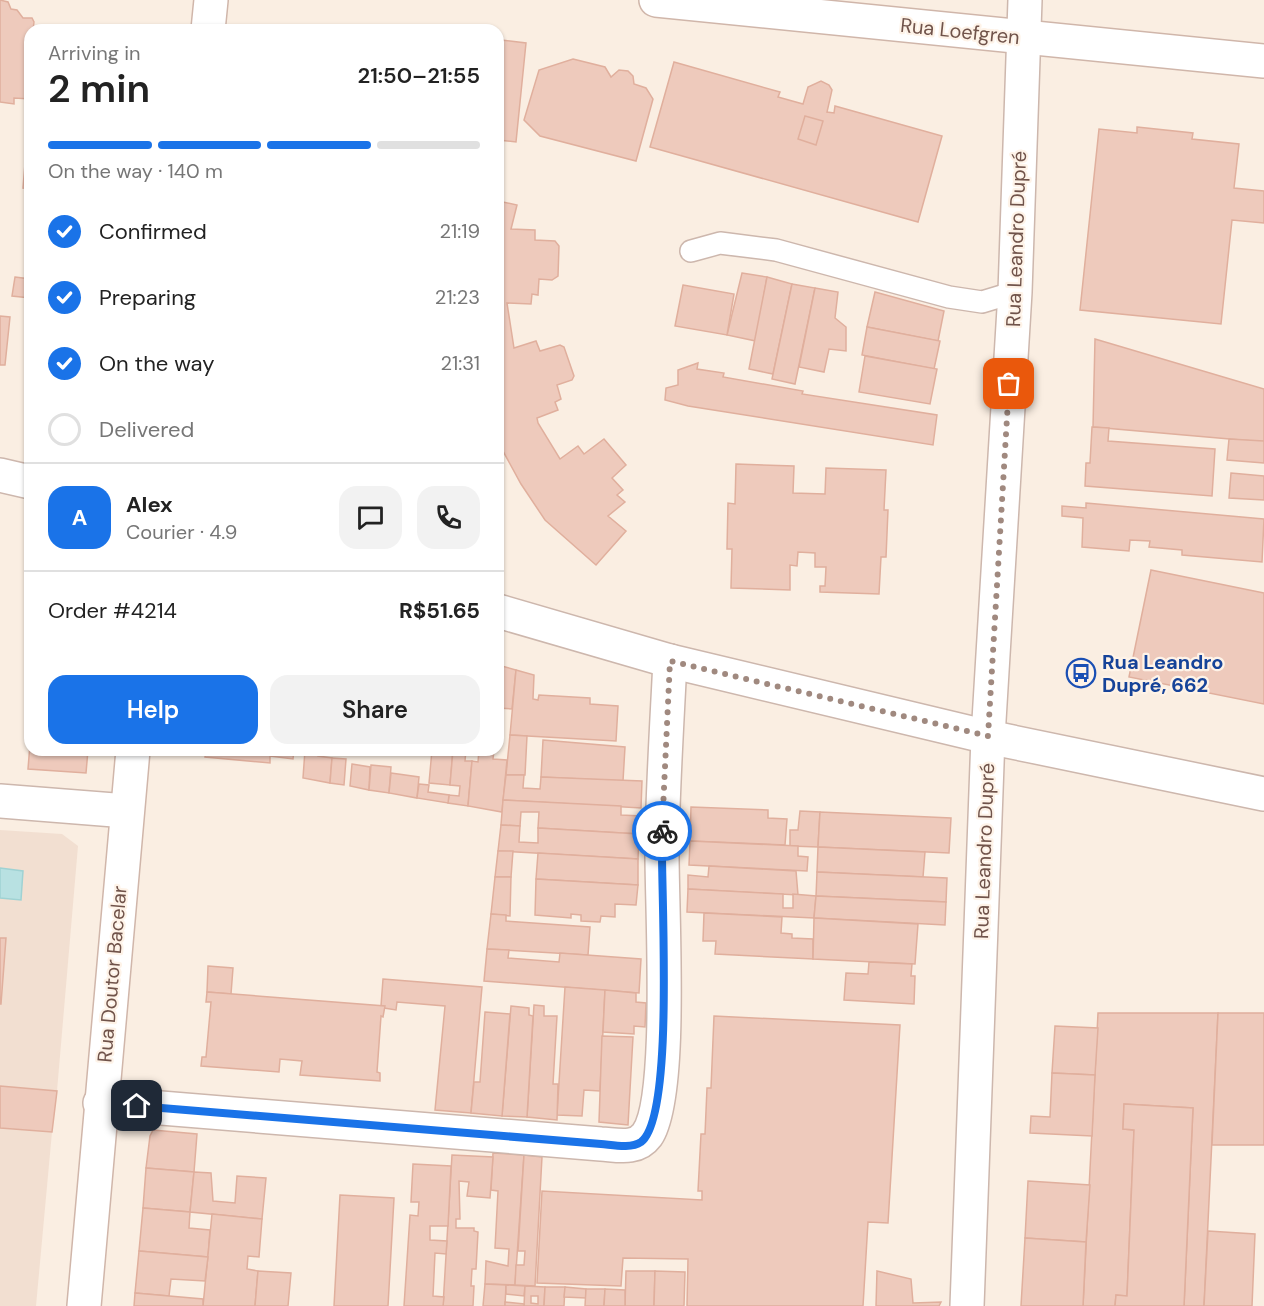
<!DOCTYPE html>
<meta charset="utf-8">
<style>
body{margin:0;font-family:"DM Sans",sans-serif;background:#f2f2f2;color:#222;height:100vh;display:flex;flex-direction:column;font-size:22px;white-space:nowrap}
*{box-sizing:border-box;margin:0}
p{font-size:20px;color:#767676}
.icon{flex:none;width:33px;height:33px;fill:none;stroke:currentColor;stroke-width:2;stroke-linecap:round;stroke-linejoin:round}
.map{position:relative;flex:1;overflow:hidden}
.panel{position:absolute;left:24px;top:24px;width:480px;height:732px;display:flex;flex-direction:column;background:#fff;border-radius:18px;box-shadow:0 2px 4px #0004}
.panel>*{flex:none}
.pin{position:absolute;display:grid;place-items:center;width:51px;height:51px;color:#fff;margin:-26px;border-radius:12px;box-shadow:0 3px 9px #0006}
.courier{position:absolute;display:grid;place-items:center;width:60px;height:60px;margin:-30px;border:4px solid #1a73e8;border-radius:50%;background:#fff;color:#222;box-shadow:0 2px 8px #0007}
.overview em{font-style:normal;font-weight:600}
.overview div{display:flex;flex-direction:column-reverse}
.overview{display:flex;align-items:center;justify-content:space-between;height:102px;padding:0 24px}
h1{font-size:39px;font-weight:600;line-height:45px}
.bar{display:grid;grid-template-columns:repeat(4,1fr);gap:9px 6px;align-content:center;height:72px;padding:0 24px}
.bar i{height:8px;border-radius:4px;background:#e0e0e0}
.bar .on{background:#1a73e8}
.bar p{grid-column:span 4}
.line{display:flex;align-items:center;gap:15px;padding:0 24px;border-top:2px solid #e0e0e0}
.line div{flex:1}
.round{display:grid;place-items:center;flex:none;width:63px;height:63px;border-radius:18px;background:#f2f2f2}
ol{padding:0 24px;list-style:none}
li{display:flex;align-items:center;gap:18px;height:66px}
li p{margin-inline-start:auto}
li .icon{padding:6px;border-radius:50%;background:#1a73e8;color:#fff;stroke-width:4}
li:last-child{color:#767676}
li i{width:33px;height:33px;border:3px solid #e0e0e0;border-radius:50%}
.button{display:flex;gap:12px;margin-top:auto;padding:12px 24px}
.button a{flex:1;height:69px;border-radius:18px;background:#1a73e8;color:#fff;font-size:24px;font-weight:600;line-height:69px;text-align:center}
.button a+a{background:#f2f2f2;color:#222}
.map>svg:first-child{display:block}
.residential{fill:#f2dfd1}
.water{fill:#b8e1e2;stroke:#9fd2d3;stroke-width:1.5}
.building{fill:#eecabc;stroke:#e0af9d;stroke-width:1.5;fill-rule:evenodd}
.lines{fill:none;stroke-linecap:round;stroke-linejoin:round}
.lane-casing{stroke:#cdb7ad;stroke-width:24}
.street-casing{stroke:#cdb7ad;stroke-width:36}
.secondary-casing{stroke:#d0b6aa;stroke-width:36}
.lane{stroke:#fff;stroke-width:21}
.street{stroke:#fff;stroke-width:33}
.secondary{stroke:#fff;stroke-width:33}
.done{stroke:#a0897f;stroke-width:6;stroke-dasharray:0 10.8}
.route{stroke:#1a73e8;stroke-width:8}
.labels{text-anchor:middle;stroke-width:4.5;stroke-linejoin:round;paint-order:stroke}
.street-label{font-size:20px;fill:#70534a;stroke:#fef3e8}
.transit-label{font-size:20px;font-weight:bold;fill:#164399;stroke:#fef3e8;text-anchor:start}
</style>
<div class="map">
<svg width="1264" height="1306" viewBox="0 0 1264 1306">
<rect width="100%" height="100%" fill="#faeee2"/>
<!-- residential -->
<g class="residential">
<polygon points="0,830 62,834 78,846 57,1091 0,1086"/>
<polygon points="0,1128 52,1132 36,1306 0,1306"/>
</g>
<!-- water -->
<polygon class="water" points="0,868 23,871 21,900 0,898"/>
<!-- building -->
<g class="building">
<polygon points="0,0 8,2 11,9 17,10 23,18 32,18 34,22 33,30 30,30 30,99 14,98 14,104 0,102"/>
<polygon points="501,40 526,43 516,142 498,140 498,74"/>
<polygon points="573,59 605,67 611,77 619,70 628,71 633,76 634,84 646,88 653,99 636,161 540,136 524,120 539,70"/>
<polygon points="674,62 780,92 778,97 803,104 808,87 821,81 829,85 832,90 827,112 834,113 835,106 942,136 918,222 650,147"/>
<polygon points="805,116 823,121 816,145 798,139"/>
<polygon points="29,121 30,121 30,165 25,164"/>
<polygon points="1137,127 1193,133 1192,139 1239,144 1234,188 1264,191 1264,223 1232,220 1221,324 1080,310 1099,129 1137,133"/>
<polygon points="25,164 30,165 30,189 23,188"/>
<polygon points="498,201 517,205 511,229 535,230 535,240 555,241 559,246 558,276 552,280 539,279 538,295 532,294 531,304 507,303 514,348 536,341 540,351 560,345 564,347 574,376 572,380 557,385 561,399 555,402 558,410 537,418 538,423 560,459 578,446 584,454 604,439 626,465 612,478 623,490 617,495 625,502 608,516 626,531 596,565 545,520 521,484 498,442"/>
<polygon points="742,273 767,277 756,341 727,335"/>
<polygon points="15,277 30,279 30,298 12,296"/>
<polygon points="767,277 792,284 773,374 749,369"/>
<polygon points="792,284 815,288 795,384 772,379"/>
<polygon points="683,285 734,294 727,335 675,326"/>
<polygon points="815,288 838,292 835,318 846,327 846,351 829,349 824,372 799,367"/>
<polygon points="875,292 944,311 938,341 867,327"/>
<polygon points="0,316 10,317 5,365 0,365"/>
<polygon points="867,327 940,341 934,369 862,355"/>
<polygon points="30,338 30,368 27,367"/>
<polygon points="1095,339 1264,389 1264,442 1093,427"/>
<polygon points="865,356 937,369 930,404 859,392"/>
<polygon points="698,363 697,369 724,373 723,377 803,391 802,394 937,415 933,445 688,406 665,400 666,388 678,385 678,370"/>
<polygon points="1092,427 1109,428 1108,441 1215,449 1212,496 1085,486 1086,463 1090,463"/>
<polygon points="1229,439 1264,441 1264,463 1227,460"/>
<polygon points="736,464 794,466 793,493 825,494 826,468 886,470 884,510 888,510 886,557 881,557 879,594 820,592 820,586 825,586 826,567 815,567 815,553 798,552 797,566 790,565 790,590 731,588 732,549 727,549 728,503 735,504"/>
<polygon points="1231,473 1264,476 1264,500 1229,498"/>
<polygon points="1086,503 1264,519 1262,562 1182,555 1182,550 1149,547 1150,541 1130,540 1129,551 1082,547 1083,518 1062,516 1062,506 1086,508"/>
<polygon points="1151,570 1264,593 1264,704 1129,677"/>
<polygon points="498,665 516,670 512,709 498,708"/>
<polygon points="516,670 534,675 533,699 538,700 539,695 590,698 590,704 618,706 616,741 510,735"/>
<polygon points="510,735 527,736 525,775 506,775"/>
<polygon points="543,740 625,747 623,781 541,777"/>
<polygon points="30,744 30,750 88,750 86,773 28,769"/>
<polygon points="206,750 294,750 293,759 270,756 270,763 205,757"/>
<polygon points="305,750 319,751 318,756 332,758 330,783 303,778"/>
<polygon points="393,750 413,750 413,753"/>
<polygon points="432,750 453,750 450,785 429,783"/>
<polygon points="453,750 466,750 465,761 472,761 468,806 448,803 449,795 459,796 460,786 450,785"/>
<polygon points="479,750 494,750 493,759 507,760 502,812 468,806 472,761 478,762"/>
<polygon points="332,758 346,759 344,785 330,783"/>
<polygon points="352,764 370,767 369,790 350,786"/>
<polygon points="371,765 391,767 389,793 369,790"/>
<polygon points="391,773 419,777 417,798 389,793"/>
<polygon points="506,775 524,775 523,788 540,789 541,777 642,781 641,808 503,800"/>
<polygon points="419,784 429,785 428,792 449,795 448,803 417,798"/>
<polygon points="503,800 621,806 621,815 641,816 639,834 538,828 539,812 521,812 520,826 501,825"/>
<polygon points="691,807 768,810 768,818 787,819 785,845 690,841"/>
<polygon points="800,811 820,812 818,847 790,846 790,830 798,830"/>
<polygon points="820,812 951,818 949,853 818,847"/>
<polygon points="501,825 520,826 519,842 538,843 538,828 639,834 638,859 498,851"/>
<polygon points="690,841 798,846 798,856 808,857 807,871 689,865"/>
<polygon points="818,847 925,852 923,877 817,872"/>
<polygon points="498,851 513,851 511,877 495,877"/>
<polygon points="538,853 638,859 638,885 536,879"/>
<polygon points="709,866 796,871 798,895 688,889 688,875 708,877"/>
<polygon points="817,872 947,878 946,902 816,896"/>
<polygon points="495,877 511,877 510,916 491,914"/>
<polygon points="536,879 638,885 636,905 615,904 615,917 601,916 600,922 581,921 581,915 571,914 571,918 535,915"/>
<polygon points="688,889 783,894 783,908 793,908 793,894 816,896 814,918 687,912"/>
<polygon points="816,896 946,902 945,925 814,918"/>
<polygon points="704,913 782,917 781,933 792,934 792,938 813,939 813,959 715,954 716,941 703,941"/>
<polygon points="491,914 506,915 506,921 590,927 588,955 487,949"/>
<polygon points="814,918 918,924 915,964 813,959"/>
<polygon points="0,938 6,938 1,1004 0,1004"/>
<polygon points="487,949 509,950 508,958 559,962 560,953 641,959 639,993 484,981"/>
<polygon points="869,962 912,964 911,976 915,976 914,1004 844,1000 846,973 868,974"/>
<polygon points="208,966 233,968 231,994 207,992"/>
<polygon points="383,979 482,987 471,1113 435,1110 445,1006 397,1002 396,1010 384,1008 381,1006"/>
<polygon points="565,987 605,990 600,1091 584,1090 582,1116 557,1115"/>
<polygon points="605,990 636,993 636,1002 646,1003 645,1027 634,1026 634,1034 603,1032"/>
<polygon points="207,992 385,1006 383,1017 381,1016 377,1072 380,1073 380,1081 300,1075 302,1061 280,1059 279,1072 201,1066 202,1057 206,1057 211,1002 206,1002"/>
<polygon points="534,1005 544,1006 544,1016 557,1016 553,1084 558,1084 557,1120 527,1117"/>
<polygon points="511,1006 529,1008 529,1015 533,1016 527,1117 502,1116"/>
<polygon points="485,1012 510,1014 502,1116 471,1113 474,1082 480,1082"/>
<polygon points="1098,1013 1218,1013 1204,1306 1184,1306 1193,1108 1124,1104 1123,1129 1134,1130 1127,1296 1116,1295 1115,1306 1083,1306"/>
<polygon points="1218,1013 1264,1013 1264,1145 1212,1145"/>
<polygon points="714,1016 900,1025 888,1223 868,1222 863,1306 687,1306 688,1259 623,1258 621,1286 537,1283 542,1191 702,1200 702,1191 698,1191 701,1134 705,1134 707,1088 711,1088"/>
<polygon points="1055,1026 1098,1028 1095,1075 1052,1073"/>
<polygon points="602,1036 633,1037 628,1125 599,1122"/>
<polygon points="1052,1073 1095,1075 1092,1136 1030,1133 1031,1116 1050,1117"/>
<polygon points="0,1086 57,1091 52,1132 0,1128"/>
<polygon points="1124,1104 1193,1108 1184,1306 1115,1306 1116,1295 1127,1296 1134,1130 1123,1129"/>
<polygon points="153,1130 197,1134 194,1172 146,1168 150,1136"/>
<polygon points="493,1153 524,1155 515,1285 485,1284 486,1261 508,1266 509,1249 495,1248 498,1191 491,1190"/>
<polygon points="452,1155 493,1157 490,1198 467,1196 469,1182 459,1181 460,1219 456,1219 456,1228 474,1228 474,1231 478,1232 476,1269 472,1269 471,1286 474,1286 473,1306 443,1306"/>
<polygon points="524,1155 542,1157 535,1286 515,1285 516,1265 524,1265 525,1251 518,1251"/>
<polygon points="413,1164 451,1166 448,1226 430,1226 430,1240 447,1241 446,1254 435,1253 433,1296 444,1297 443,1306 404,1306 410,1215 418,1216 419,1202 411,1202"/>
<polygon points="146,1168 194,1172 190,1212 143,1208"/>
<polygon points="194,1172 211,1173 213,1201 235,1203 237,1176 266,1178 262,1219 190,1212"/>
<polygon points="1028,1181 1090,1185 1086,1242 1025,1238"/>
<polygon points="340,1195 394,1198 388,1306 334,1306"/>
<polygon points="143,1208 190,1212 189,1228 210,1230 208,1257 139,1251"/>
<polygon points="212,1214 262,1219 259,1257 248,1256 247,1269 258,1271 255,1306 203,1306"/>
<polygon points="1208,1231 1255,1234 1252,1306 1204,1306"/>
<polygon points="1025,1238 1086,1242 1083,1306 1021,1306"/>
<polygon points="139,1251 208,1257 205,1281 171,1279 169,1296 135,1293"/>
<polygon points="258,1271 291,1273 288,1306 255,1306"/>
<polygon points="626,1271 655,1271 654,1306 625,1306"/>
<polygon points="655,1271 685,1272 684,1306 654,1306"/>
<polygon points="877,1271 911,1279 913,1303 941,1302 939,1306 876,1306"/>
<polygon points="485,1284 506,1285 505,1306 483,1306"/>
<polygon points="506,1285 525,1286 524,1296 506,1294"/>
<path d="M525 1286 545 1287 544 1306H524ZM531 1296H538V1304L531 1303Z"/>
<polygon points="545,1287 565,1287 564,1306 544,1306"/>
<polygon points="565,1287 586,1289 586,1298 564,1297"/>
<polygon points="586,1289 605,1289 604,1306 585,1306"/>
<polygon points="605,1289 625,1290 625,1306 604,1306"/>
<polygon points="135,1293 203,1299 203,1306 134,1306"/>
<polygon points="505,1302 524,1304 524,1306 505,1306"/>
</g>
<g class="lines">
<!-- lane casing -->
<g class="lane-casing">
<polyline id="lane" points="691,251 720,243 776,250 949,297 982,302 1015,292"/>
</g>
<!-- street casing -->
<g class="street-casing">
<g id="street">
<polyline points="0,475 30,482"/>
<polyline points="498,611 670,661 988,737 1264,794"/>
<polyline points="0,801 127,811"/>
<path d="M100 1103 601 1144C618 1145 636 1150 647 1135 674 1097 661 900 662 844 663 783 667 722 670 661"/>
<polyline points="967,1306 988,737 1015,292 1025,0"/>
</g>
</g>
<!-- secondary casing -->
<g class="secondary-casing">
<g id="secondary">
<polyline points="656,0 1264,61"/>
<polyline points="208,30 211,0"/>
<polyline points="84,1306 133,750"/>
</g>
</g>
<!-- lane -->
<use href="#lane" class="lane"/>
<!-- street -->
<use href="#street" class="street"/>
<!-- secondary -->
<use href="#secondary" class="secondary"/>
</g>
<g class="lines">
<!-- done -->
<polyline class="done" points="662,831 670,661 988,736 1009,384"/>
<!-- route -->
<path class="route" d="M137 1106 601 1144C613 1145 631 1149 641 1142 676 1116 660 882 662 831"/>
</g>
<!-- icons -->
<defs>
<g id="bus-ring" transform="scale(1.5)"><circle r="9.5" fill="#fef3e8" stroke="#1a4fb4" stroke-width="1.5"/><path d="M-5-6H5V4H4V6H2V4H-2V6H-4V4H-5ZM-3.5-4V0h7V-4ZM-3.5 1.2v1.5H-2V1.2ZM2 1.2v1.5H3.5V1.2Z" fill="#1a4fb4"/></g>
</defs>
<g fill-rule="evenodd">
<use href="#bus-ring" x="1081" y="673"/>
</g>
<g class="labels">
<!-- street labels -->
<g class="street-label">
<text transform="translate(960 31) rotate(6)" y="7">Rua Loefgren</text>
<text transform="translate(1016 239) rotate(-88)" y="7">Rua Leandro Dupré</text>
<text transform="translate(984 851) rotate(-88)" y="7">Rua Leandro Dupré</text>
<text transform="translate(112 974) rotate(-85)" y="7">Rua Doutor Bacelar</text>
</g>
<!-- transit labels -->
<g class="transit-label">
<text x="1102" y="669">Rua Leandro<tspan x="1102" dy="23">Dupré, 662</tspan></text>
</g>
</g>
</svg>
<div class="pin" style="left:1009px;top:384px;background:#ea580c"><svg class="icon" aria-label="bag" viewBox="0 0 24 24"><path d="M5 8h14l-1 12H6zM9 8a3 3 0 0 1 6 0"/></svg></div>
<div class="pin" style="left:137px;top:1106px;background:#1f2937"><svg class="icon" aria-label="home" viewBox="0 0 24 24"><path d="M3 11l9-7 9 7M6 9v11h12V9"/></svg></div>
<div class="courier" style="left:662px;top:831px"><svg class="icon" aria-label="bike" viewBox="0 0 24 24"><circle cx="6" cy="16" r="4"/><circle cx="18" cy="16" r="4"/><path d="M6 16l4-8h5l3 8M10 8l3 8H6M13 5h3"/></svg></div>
<section class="panel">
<div class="overview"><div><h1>2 min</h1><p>Arriving in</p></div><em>21:50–21:55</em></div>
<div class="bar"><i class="on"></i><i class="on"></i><i class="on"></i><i></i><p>On the way · 140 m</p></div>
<ol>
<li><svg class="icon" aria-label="check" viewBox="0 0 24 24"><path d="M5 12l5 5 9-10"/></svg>Confirmed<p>21:19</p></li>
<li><svg class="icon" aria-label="check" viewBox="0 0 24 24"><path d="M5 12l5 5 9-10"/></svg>Preparing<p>21:23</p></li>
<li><svg class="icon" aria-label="check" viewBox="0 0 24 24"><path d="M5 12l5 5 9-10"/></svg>On the way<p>21:31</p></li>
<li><i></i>Delivered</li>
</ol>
<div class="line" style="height:108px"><b class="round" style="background:#1a73e8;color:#fff">A</b><div><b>Alex</b><p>Courier · 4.9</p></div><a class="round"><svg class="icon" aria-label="chat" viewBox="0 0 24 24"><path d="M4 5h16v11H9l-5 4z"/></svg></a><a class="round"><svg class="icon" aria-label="phone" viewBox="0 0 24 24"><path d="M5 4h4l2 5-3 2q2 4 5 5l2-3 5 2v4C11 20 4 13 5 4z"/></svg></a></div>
<div class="line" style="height:78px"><div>Order #4214</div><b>R$51.65</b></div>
<div class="button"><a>Help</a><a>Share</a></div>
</section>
</div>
